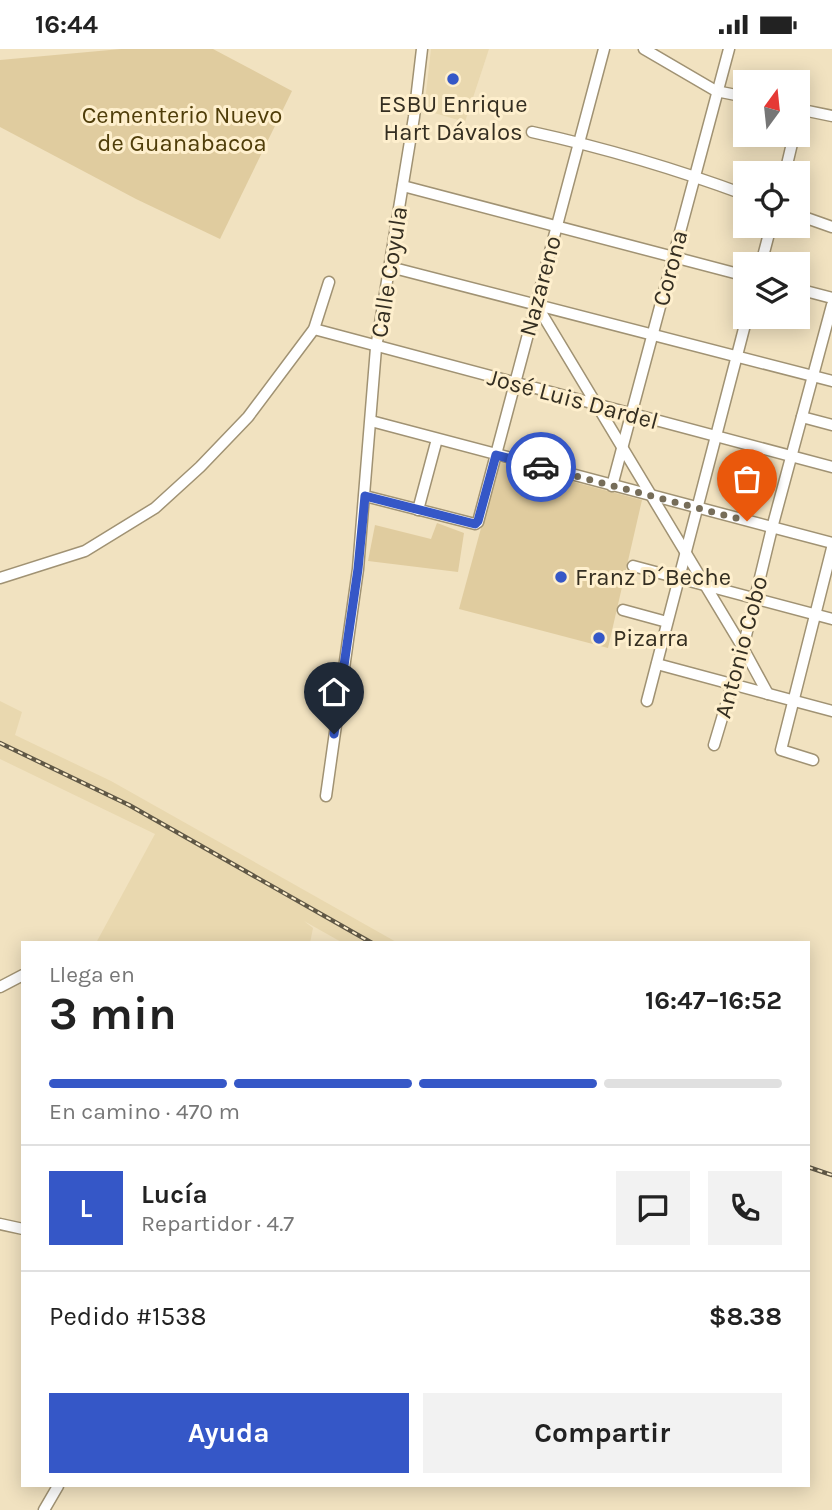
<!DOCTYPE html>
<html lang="es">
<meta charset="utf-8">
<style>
body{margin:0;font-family:Karla,sans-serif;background:#f2f2f2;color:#222;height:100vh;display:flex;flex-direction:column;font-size:26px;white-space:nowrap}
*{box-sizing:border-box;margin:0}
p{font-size:23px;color:#767676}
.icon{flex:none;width:38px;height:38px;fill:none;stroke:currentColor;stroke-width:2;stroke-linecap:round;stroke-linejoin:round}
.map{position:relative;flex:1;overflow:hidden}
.drawer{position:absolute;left:21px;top:892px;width:789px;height:546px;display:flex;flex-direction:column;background:#fff;border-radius:0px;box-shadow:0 4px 18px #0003}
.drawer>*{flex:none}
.needle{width:46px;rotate:15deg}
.controls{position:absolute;left:733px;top:21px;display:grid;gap:14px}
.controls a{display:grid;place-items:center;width:77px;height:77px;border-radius:0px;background:#fff;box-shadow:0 4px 18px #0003;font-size:35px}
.pin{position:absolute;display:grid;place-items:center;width:60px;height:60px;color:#fff;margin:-72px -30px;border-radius:50% 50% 50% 0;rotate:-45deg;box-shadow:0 0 7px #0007}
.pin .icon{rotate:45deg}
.courier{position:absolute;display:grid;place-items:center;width:70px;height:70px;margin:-35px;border:5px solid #3557c7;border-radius:50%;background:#fff;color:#222;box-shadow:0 2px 9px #0007}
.summary em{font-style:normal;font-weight:700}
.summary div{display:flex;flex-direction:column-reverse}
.summary{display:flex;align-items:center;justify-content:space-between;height:119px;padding:0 28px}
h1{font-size:46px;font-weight:700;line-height:52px}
.bar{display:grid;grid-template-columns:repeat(4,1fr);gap:10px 7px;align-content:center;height:84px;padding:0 28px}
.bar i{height:9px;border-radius:5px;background:#e0e0e0}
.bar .selected{background:#3557c7}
.bar p{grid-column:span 4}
.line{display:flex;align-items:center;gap:18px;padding:0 28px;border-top:2px solid #e0e0e0}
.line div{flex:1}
.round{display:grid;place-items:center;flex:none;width:74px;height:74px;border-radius:0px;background:#f2f2f2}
.button{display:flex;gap:14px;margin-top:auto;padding:14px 28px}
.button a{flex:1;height:80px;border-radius:0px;background:#3557c7;color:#fff;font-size:28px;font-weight:700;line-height:80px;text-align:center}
.button a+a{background:#f2f2f2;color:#222}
.status{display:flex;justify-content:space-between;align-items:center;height:49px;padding:0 35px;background:#fff;direction:ltr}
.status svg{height:19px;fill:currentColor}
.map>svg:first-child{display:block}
.built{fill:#e9d8af}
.green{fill:#e0cc9f}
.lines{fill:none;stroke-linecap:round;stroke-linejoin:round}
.minor-casing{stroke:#a09273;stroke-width:13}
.minor{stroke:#fff;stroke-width:10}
.rail-casing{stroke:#605846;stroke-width:4.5}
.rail{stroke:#feefcd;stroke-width:2;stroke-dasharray:5;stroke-linecap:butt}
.done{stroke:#766d59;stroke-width:7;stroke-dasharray:0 12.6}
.route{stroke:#3557c7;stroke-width:9}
.poi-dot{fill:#3557c7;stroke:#feefcd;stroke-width:2.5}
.labels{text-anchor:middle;stroke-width:6;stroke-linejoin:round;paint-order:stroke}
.poi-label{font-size:24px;fill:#342e21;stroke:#feefcd;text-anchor:start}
.park-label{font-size:24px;fill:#4f3d09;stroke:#feefcd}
.street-label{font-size:24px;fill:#342e21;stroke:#feefcd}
</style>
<div class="status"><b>16:44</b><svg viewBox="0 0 49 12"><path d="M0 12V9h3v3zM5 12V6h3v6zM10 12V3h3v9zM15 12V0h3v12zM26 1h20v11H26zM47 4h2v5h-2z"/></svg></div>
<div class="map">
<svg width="832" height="1461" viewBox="0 0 832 1461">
<rect width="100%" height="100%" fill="#f1e2c0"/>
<!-- built -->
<g class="built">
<polygon points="431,0 489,0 465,73 424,61"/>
<polygon points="0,652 22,663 15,686 111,732 398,894 343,894 304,872 313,879 310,894 96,894 155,785 0,710"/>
</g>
<!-- green -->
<g class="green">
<polygon points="121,0 213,0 292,42 220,190 136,150 0,78 0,11"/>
<polygon points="499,413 642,451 608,599 459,560"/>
<polygon points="437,474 464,484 458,523 368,512 375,476 431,490"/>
</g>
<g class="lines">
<!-- minor casing -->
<g class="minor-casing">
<g id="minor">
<polyline points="644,0 716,42 746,48"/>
<polyline points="798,60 832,67"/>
<path d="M532 83C605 99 676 120 746 146"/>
<polyline points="785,124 794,86"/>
<polyline points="403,137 746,227"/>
<polyline points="798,166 832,178"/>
<polyline points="761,215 771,177"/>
<polyline points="390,218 832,332"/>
<polyline points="798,240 832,249"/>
<polyline points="536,255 743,599 768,645"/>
<polyline points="314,280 832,418"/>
<polyline points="802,368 832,376"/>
<polyline points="371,372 832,494"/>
<polyline points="612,437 729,0"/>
<polyline points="365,447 475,475 478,473 604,0"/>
<polyline points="418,461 437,390"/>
<polyline points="633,517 832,570"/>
<polyline points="0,529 85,502 155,459 200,418 248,368 314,280 329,233"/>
<polyline points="623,561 667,573"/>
<polyline points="657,615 832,662"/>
<polyline points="647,652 747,268"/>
<polyline points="714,696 743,599 772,479 832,256"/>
<polyline points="813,711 781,701 832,499"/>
<polyline points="326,747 358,520 376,299 414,68 422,0"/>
<polyline points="0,938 23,926"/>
<polyline points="0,1175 23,1180"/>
<polyline points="44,1461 58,1437"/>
</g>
</g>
<!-- minor -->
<use href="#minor" class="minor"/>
<!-- rail casing -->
<g class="rail-casing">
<g id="rail">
<polyline points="0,694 129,756 372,894"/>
<polyline points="808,1118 832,1126"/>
</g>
</g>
<!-- rail -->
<use href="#rail" class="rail"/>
</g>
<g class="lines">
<!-- done -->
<polyline class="done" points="541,418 747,472"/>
<!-- route -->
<polyline class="route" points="334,685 358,520 365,447 475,475 478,472 496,406 541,418"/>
</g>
<!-- markers -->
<g class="poi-dot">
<circle cx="453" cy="30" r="7"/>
<circle cx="561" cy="528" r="7"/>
<circle cx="599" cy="589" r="7"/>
</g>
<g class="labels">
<!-- poi labels -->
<g class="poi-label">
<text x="453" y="63" text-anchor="middle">ESBU Enrique<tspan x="453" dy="28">Hart Dávalos</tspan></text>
<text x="575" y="536">Franz D´Beche</text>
<text x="613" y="597">Pizarra</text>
</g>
<!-- park labels -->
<g class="park-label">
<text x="182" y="74">Cementerio Nuevo<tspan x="182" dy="28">de Guanabacoa</tspan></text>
</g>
<!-- street labels -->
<g class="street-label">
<text transform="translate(670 219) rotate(-75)" y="8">Corona</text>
<text transform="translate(389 223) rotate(-81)" y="8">Calle Coyula</text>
<text transform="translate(540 237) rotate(-75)" y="8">Nazareno</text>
<text transform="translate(573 350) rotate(15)" y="8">José Luis Dardel</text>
<text transform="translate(741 598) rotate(-75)" y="8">Antonio Cobo</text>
</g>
</g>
</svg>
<div class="controls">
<a><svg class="needle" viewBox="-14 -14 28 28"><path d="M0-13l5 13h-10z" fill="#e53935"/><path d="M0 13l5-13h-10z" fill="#767676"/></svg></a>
<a><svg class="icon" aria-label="locate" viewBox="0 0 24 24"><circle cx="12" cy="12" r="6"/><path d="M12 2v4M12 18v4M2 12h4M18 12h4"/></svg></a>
<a><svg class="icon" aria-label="layers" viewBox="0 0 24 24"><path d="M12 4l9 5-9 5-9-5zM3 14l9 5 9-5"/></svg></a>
</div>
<div class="pin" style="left:747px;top:472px;background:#ea580c"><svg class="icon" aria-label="bag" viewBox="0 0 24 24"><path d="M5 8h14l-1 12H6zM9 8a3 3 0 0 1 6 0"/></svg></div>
<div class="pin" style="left:334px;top:685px;background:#1f2937"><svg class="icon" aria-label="home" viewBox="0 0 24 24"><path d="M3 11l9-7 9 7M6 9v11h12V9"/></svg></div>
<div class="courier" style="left:541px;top:418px"><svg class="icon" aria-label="car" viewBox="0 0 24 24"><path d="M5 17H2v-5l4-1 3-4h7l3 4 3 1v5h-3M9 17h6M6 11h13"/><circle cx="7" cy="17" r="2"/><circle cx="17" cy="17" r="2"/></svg></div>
<section class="drawer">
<div class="summary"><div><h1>3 min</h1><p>Llega en</p></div><em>16:47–16:52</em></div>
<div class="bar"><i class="selected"></i><i class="selected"></i><i class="selected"></i><i></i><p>En camino · 470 m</p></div>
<div class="line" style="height:126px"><b class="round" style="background:#3557c7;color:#fff">L</b><div><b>Lucía</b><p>Repartidor · 4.7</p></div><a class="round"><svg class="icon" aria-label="chat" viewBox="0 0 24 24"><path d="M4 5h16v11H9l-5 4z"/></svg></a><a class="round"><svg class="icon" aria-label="phone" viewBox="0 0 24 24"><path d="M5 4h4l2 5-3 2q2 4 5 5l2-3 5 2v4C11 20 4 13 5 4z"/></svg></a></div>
<div class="line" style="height:91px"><div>Pedido #1538</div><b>$8.38</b></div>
<div class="button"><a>Ayuda</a><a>Compartir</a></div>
</section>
</div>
